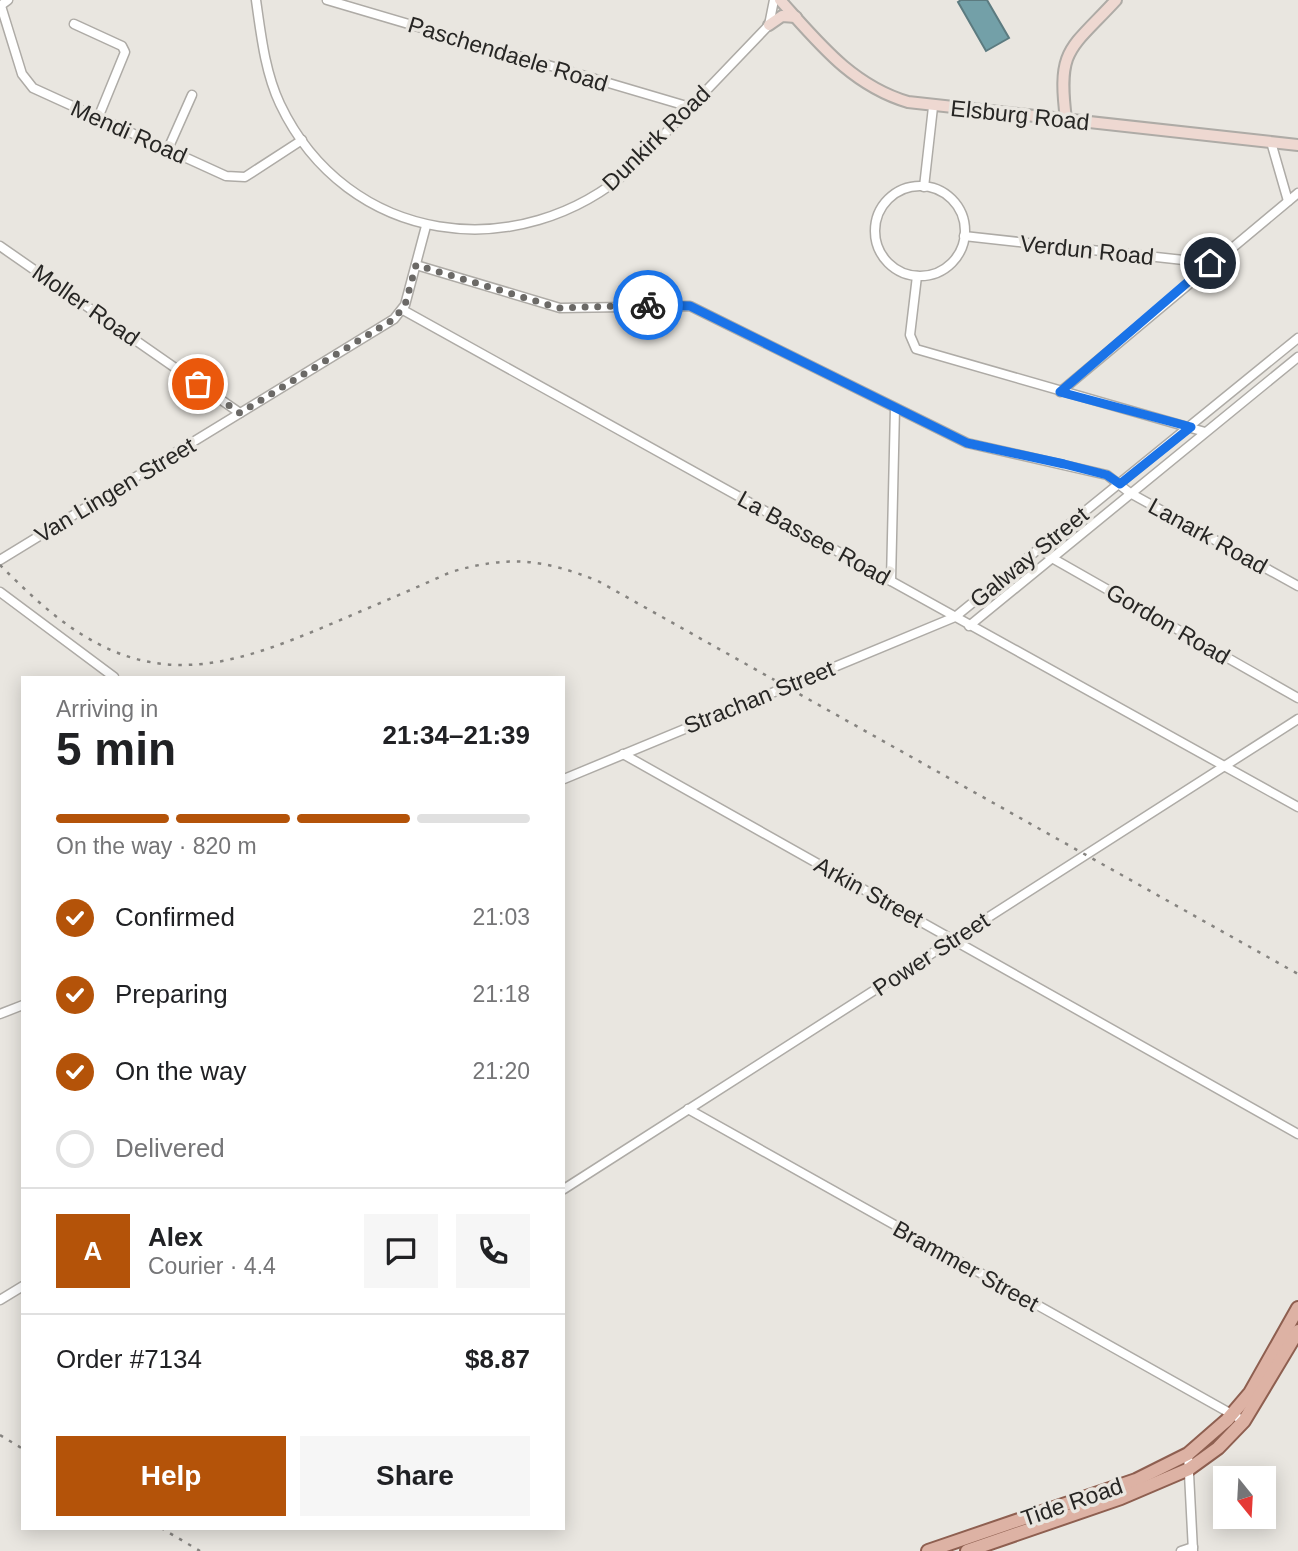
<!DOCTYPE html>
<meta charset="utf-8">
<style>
body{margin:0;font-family:Helvetica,sans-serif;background:#f6f6f6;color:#202124;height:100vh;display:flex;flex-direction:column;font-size:26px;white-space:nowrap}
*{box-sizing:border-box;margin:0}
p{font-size:23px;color:#757577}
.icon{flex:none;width:38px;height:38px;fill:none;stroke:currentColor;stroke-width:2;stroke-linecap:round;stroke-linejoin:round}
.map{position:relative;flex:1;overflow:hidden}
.drawer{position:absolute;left:21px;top:676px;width:544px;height:854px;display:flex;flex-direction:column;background:#fff;border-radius:0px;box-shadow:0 4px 18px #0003}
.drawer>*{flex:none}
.needle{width:46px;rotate:162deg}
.buttons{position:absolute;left:1213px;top:1466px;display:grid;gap:14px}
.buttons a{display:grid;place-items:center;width:63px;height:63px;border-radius:0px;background:#fff;box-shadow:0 4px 18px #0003;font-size:35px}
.pin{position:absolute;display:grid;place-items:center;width:60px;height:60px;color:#fff;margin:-30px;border:4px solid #fff;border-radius:50%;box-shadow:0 2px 7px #0007}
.courier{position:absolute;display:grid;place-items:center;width:70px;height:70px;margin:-35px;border:5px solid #1a73e8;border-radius:50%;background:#fff;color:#222;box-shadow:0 2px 9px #0007}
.headline em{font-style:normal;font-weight:600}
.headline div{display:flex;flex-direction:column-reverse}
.headline{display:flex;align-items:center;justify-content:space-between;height:119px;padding:0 35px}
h1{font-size:46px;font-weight:600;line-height:52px}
.bar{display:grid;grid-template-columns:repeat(4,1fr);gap:10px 7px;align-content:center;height:84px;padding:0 35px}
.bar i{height:9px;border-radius:5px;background:#e0e0e0}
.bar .on{background:#b45309}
.bar p{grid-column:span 4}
.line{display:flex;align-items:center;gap:18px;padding:0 35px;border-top:2px solid #e0e0e0}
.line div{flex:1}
.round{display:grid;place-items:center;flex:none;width:74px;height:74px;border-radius:0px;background:#f6f6f6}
ol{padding:0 35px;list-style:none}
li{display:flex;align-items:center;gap:21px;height:77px}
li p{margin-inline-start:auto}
li .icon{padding:7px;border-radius:50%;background:#b45309;color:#fff;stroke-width:4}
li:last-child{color:#757577}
li i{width:38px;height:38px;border:4px solid #e0e0e0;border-radius:50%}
.button{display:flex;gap:14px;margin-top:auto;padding:14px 35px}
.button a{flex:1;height:80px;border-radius:0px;background:#b45309;color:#fff;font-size:28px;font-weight:600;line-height:80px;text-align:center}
.button a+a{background:#f6f6f6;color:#202124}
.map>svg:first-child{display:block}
.water{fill:#73a0a8;stroke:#5c7b80;stroke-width:2}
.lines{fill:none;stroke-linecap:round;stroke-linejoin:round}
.minor-casing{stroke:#aeaba6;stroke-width:11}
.secondary-casing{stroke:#aeaba6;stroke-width:14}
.primary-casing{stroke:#8e5f50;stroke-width:16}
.minor{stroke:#fff;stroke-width:8}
.secondary{stroke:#eed8d1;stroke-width:10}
.primary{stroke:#ddb2a4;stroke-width:12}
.rail{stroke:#868480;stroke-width:2.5;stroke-dasharray:3.5 7;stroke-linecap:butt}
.done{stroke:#6b6966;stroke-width:7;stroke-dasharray:0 12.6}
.route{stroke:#1a73e8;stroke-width:9}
.labels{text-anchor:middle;stroke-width:7;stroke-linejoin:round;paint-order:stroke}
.street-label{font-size:23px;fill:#272624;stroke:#e9e6e0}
</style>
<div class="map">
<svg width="1298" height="1551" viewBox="0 0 1298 1551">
<rect width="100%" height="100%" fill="#e9e6e0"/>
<!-- water -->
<polygon class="water" points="961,0 987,0 1009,38 986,51 958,2"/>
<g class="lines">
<!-- minor casing -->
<g class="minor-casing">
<g id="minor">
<path d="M256 0C261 35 265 72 280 104 347 245 519 268 632 168L769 25 774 0"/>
<polyline points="327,0 690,107"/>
<polyline points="0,6 8,0"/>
<polyline points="1,6 22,74 33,88 226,176 245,177 302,140"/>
<polyline points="74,24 122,46 125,52 98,118"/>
<polyline points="1271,142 1288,201"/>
<polyline points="168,149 192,95"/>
<circle cx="920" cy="231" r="45"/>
<polyline points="924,187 933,107"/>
<polyline points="964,236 1211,263"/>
<polyline points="0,246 240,413"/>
<polyline points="416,265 560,308 690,306 967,443 1107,475 1130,493 1298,586"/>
<polyline points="917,276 910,335 916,349 1205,432"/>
<polyline points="403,310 1298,807"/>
<polyline points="1060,392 1298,193"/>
<polyline points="1040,548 1052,558 1298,698"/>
<polyline points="0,560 394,319 405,305 426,226"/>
<polyline points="891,581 895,408"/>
<polyline points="0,592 114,677"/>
<polyline points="969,626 1298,357"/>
<polyline points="623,754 1298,1134"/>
<polyline points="564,779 955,617 1298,338"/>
<polyline points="0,1014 23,1005"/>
<polyline points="688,1109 1244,1421"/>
<polyline points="564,1189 1298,719"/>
<polyline points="0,1300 23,1286"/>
<polyline points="1188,1454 1193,1551"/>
<polyline points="1181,1551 1193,1547"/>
</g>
</g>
<!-- secondary casing -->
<g class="secondary-casing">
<g id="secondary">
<path d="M780 0C818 42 851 85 908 102L1298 145"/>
<polyline points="769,25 782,16 796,17"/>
<path d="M1066 119C1057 48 1070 50 1116 0"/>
</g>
</g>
<!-- primary casing -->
<g class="primary-casing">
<g id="primary">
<polyline points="928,1551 1136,1480 1188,1454 1227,1420 1250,1393 1298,1308"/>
<polyline points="967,1551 1121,1498 1189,1469 1218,1448 1244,1421 1298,1331"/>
</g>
</g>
<!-- minor -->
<use href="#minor" class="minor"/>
<!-- secondary -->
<use href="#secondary" class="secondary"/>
<!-- primary -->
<use href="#primary" class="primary"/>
<!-- rail -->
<g class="rail">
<path d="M0 565C24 589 52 616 81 634 166 688 240 662 324 627 366 609 409 591 451 572 509 555 543 559 598 581L1298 974"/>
<polyline points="0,1435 23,1449"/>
<polyline points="161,1528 200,1551"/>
</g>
</g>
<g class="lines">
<!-- done -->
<polyline class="done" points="198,384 240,413 394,319 405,305 416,265 559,308 648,305"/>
<!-- route -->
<polyline class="route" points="648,305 690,306 967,443 1064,464 1107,475 1120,484 1191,427 1060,392 1210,263"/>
</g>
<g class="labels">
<!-- street labels -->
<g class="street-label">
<text transform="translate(508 54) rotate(17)" y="8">Paschendaele Road</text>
<text transform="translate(1020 115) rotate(6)" y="8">Elsburg Road</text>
<text transform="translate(129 132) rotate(24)" y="8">Mendi Road</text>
<text transform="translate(656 138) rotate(-44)" y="8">Dunkirk Road</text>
<text transform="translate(1087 250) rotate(6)" y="8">Verdun Road</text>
<text transform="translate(86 305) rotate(35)" y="8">Moller Road</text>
<text transform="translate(115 490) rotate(-31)" y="8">Van Lingen Street</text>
<text transform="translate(1208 536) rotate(29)" y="8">Lanark Road</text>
<text transform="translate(814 538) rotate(29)" y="8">La Bassee Road</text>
<text transform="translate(1029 557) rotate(-39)" y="8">Galway Street</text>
<text transform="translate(1168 624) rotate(30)" y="8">Gordon Road</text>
<text transform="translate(759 697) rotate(-22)" y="8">Strachan Street</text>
<text transform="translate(869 892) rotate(29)" y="8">Arkin Street</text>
<text transform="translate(931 954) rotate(-33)" y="8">Power Street</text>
<text transform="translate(966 1266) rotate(29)" y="8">Brammer Street</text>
<text transform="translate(1072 1502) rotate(-19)" y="8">Tide Road</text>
</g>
</g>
</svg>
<div class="buttons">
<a><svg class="needle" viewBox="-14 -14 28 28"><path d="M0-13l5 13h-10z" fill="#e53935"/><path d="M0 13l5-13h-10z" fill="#757577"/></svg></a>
</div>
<div class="pin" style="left:198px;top:384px;background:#ea580c"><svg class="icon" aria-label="bag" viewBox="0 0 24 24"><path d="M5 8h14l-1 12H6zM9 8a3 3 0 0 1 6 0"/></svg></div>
<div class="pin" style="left:1210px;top:263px;background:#1f2937"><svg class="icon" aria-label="home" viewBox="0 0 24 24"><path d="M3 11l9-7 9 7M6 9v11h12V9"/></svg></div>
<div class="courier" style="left:648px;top:305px"><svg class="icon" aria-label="bike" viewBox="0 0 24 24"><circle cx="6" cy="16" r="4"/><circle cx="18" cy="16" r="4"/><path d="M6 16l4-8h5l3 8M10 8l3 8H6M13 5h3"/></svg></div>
<section class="drawer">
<div class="headline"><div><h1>5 min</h1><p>Arriving in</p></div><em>21:34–21:39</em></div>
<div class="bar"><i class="on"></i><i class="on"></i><i class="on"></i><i></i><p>On the way · 820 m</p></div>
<ol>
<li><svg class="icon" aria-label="check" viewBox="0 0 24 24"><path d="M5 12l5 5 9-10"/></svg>Confirmed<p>21:03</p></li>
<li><svg class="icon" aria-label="check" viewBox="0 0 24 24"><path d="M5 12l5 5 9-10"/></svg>Preparing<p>21:18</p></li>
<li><svg class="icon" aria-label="check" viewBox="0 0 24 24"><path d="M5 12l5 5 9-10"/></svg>On the way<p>21:20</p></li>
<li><i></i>Delivered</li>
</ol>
<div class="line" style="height:126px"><b class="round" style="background:#b45309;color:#fff">A</b><div><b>Alex</b><p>Courier · 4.4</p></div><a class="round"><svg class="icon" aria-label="chat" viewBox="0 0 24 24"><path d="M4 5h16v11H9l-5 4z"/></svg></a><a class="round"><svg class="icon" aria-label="phone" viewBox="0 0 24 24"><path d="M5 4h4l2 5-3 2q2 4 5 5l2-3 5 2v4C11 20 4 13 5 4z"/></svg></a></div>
<div class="line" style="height:91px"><div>Order #7134</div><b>$8.87</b></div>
<div class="button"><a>Help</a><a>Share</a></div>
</section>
</div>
